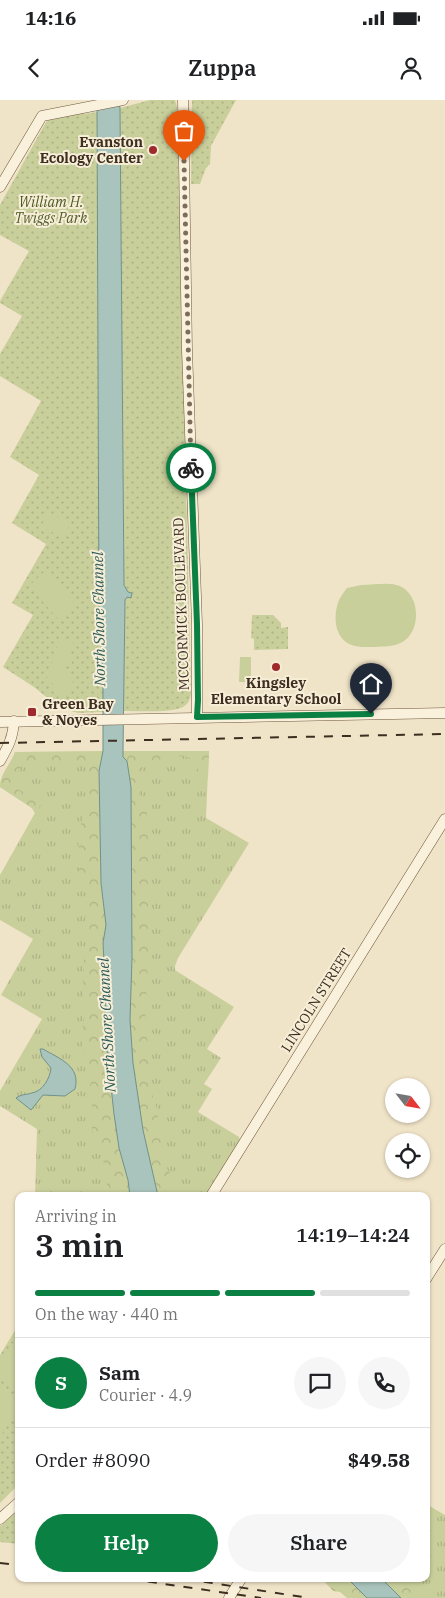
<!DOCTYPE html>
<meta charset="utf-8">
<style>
body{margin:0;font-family:"IBM Plex Serif",serif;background:#f6f6f6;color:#202124;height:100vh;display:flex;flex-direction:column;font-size:19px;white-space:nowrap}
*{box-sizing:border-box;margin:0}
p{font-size:16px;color:#757577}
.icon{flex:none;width:28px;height:28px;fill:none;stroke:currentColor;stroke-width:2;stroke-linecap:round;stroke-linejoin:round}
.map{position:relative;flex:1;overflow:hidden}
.panel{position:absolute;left:15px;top:1092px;width:415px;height:390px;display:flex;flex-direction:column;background:#fff;border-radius:10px;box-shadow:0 1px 4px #0004}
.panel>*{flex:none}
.needle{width:32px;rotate:121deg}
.buttons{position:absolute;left:385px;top:978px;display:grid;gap:10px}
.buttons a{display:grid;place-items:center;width:45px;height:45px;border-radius:50%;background:#fff;box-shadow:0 1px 4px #0004;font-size:25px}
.pin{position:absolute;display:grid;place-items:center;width:42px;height:42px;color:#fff;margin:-51px -21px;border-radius:50% 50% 50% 0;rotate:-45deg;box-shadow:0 0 5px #0007}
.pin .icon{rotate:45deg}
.courier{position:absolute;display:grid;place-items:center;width:50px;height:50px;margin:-25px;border:4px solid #0b8043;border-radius:50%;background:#fff;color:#222;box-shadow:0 1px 6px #0007}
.overview em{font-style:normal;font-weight:600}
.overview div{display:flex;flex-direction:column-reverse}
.overview{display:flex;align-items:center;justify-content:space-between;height:85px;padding:0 20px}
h1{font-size:32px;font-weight:600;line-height:38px}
.bar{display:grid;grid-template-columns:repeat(4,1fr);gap:8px 5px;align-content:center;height:60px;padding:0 20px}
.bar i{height:6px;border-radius:4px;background:#e0e0e0}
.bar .selected{background:#0b8043}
.bar p{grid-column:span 4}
.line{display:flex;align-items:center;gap:12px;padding:0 20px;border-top:1px solid #e0e0e0}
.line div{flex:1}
.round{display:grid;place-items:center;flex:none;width:52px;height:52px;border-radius:26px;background:#f6f6f6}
.action{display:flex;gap:10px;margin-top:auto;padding:10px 20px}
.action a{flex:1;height:58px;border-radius:30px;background:#0b8043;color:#fff;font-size:20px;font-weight:600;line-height:58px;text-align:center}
.action a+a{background:#f6f6f6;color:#202124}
.status{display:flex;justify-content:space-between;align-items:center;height:35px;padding:0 25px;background:#fff;direction:ltr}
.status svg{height:14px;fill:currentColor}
header{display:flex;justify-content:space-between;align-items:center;height:65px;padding:0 20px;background:#fff;font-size:22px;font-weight:600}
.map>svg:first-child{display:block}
.grass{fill:url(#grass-tufts)}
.forest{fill:url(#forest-crowns)}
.park{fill:url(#park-dots)}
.pitch{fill:#c9cf9b}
.water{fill:#a9c4bc;stroke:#6f938a}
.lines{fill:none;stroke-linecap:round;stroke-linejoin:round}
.secondary-casing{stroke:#6f573f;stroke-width:11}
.secondary{stroke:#faf1dc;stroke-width:10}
.rail{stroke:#3d2e20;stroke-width:2;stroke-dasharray:9 9;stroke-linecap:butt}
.done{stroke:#7c6e5b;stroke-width:5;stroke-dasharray:0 9}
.route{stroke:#0b8043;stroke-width:6}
.poi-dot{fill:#9e2a2b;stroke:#f7eed8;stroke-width:2}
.labels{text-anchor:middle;stroke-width:4;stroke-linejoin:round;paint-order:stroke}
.poi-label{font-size:14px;font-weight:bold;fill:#3d2e20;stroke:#f7eed8;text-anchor:end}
.park-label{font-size:14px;font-style:italic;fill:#4d5a26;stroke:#f7eed8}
.street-label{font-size:14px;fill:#3d2e20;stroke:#f7eed8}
.water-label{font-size:15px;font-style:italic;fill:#2f5d5a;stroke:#f7eed8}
</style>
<div class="status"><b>14:16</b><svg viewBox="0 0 49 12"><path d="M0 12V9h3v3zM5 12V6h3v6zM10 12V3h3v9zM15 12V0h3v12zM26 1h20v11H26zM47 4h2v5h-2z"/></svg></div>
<header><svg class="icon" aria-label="back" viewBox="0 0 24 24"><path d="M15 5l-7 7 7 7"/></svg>Zuppa<svg class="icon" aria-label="person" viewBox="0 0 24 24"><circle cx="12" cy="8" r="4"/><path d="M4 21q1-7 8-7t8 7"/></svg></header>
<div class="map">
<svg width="445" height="1498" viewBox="0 0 445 1498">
<defs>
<pattern id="grass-tufts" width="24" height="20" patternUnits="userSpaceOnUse" patternTransform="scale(1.25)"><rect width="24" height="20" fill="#c9cf9b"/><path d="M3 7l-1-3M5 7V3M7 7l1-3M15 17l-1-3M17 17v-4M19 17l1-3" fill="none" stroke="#aeb285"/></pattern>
<pattern id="forest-crowns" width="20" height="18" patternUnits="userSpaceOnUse" patternTransform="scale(1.25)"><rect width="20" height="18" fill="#c9cf9b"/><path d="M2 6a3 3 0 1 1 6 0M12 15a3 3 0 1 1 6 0" fill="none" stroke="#aeb285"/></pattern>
<pattern id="park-dots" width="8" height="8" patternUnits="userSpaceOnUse" patternTransform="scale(1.25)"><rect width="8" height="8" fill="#c9cf9b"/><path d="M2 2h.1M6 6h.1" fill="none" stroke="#aeb285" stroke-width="1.8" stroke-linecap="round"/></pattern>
</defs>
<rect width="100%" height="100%" fill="#f0e4c8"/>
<!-- grass -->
<g class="grass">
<path d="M209 651 206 718 249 743 178 858 175 866V870L178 872 234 907 207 949 221 958 204 984 212 989 198 1012 239 1037 240 1041 206 1096H35L37 1029 0 1006V991L42 919 1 895 33 839 0 820V775L35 713 32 708 0 687C0 674 11 664 15 652Z"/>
<polygon points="426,1404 445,1415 445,1498 401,1498 382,1479 426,1479"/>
</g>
<!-- forest -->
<g class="forest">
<path d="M103 651 99 671 101 783 106 825 103 843 106 897 104 922 114 1014 119 1048 128 1080 130 1096H107V1072L92 1030 91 1022 93 1009 89 995 91 979 88 968 89 959 82 944 81 938 86 908 82 890 84 874V853L86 842 85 814 82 806 85 794 79 778 80 753 78 744 82 719 87 711 89 705V702L85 697 88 690 87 669 83 665 78 667C66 659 63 666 51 666 42 666 35 663 28 661 19 665 17 675 14 684 17 691 23 692 30 693L35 701 40 703 39 716 42 722 31 721 35 713 32 708 0 687C0 674 11 664 15 652Z"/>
<path d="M123 651H209L208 678 196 674 198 662 188 657 182 656 144 662C141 673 140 683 140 694L145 701 147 712 146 720 150 734 149 751 152 758 149 784 151 788 152 800 151 809 149 817 152 823 150 835 152 842 148 863 145 925 149 950 153 999 158 1011V1024L162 1032 163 1060 181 1096H158L143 1030 133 963 130 920 132 858 130 680 127 661 123 657Z"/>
<polygon points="322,1479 348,1479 367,1498 347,1498 340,1492 333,1491"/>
<polygon points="382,1479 407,1479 426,1496 431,1498 401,1498"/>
</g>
<!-- park -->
<g class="park">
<path d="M150 0H175L177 7 191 594C190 600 188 604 183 607 171 613 138 611 123 611L125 500 132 493 128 492 124 485 120 8Z"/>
<polygon points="192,0 236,0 211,46 210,64 206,68 200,84 191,84"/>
<polygon points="83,12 84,14 97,12 99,517 103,574 103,612 78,613 71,611 45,596 34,587 3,567 33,515 12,503 46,444 12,423 39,375 10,357 41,301 0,276 0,254 22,216 0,203 0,201 29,151 0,135 0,105 46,22 52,18"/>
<polygon points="252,515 273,515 281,523 281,528 288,527 288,549 254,550 254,539 251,538"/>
<polygon points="19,1224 19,1384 0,1403 0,1255"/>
<polygon points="19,1409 19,1444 0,1442 0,1426"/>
</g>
<!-- pitch -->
<g class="pitch">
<polygon points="49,412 70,424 63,438 41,426"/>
<polygon points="45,471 75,504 58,519 29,486"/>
<path d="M361 485C383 485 404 477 414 502 419 518 415 538 398 544 391 547 383 546 376 547 367 547 357 548 349 544 334 536 333 515 339 500 341 496 344 492 347 488Z"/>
<polygon points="60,538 74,541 70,553 72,564 70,565 67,565 65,569 75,586 62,596 53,583 48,583 46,581"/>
<polygon points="240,557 251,557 251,582 239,582"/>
<polygon points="19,1233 19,1289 18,1289 0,1277 0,1264"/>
<polygon points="0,1289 19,1300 19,1307 0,1337"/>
</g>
<!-- water -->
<g class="water">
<polygon points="97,0 119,0 120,8 124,485 128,492 132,493 131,498 127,497 125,500 123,651 123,657 127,661 131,687 132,858 130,920 133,963 143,1030 158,1096 130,1096 128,1080 119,1048 114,1014 104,922 106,897 103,843 106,825 101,783 99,671 103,651 103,574 99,517"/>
<path d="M40 949H43C60 959 81 966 75 989L65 996 43 995 31 1010 16 998C22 994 25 995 32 993 43 991 50 978 51 968L42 957Z"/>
<polygon points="348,1479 382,1479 401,1498 367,1498"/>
</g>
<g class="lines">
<!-- secondary casing -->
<g class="secondary-casing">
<g id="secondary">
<polyline points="183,0 187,250 197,524 197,617"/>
<polyline points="0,87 42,16 123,0"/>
<polyline points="0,622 445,613"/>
<path d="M0 661C8 647 13 638 14 621"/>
<polyline points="211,1096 445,719"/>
<polyline points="426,1179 445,1149"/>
<polyline points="0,1419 19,1402"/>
<polyline points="229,1498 241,1479"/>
</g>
</g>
<!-- secondary -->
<use href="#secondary" class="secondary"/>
<!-- rail -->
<g class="rail">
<polyline points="0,643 445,634"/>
<polyline points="0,1463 19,1465"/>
<polyline points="130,1479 261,1498"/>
<polyline points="186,1479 309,1498"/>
</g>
</g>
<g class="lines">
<!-- done -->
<polyline class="done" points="184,61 191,368"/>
<!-- route -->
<polyline class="route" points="191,368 197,524 198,600 197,617 371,614"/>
</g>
<!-- markers -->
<g class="poi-dot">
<circle cx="153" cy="50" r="5"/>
<circle cx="276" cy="567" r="5"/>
<rect x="27" y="607" width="10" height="10" rx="2.5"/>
</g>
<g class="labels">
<!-- poi labels -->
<g class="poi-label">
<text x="143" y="47">Evanston<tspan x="143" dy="16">Ecology Center</tspan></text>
<text x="276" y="588" text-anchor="middle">Kingsley<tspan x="276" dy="16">Elementary School</tspan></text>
<text x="42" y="609" text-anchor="start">Green Bay<tspan x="42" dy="16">&amp; Noyes</tspan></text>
</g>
<!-- park labels -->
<g class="park-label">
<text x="51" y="107">William H.<tspan x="51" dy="16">Twiggs Park</tspan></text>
</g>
<!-- street labels -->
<g class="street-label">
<text transform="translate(181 504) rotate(-92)" y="5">MCCORMICK BOULEVARD</text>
<text transform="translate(316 900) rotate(-58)" y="5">LINCOLN STREET</text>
</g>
<!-- water labels -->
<g class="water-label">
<text transform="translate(99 519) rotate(-91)" y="5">North Shore Channel</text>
<text transform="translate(107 925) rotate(-93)" y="5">North Shore Channel</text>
</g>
</g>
</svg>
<div class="buttons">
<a><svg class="needle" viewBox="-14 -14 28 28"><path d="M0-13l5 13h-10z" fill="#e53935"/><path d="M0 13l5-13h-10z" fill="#757577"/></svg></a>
<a><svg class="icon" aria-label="locate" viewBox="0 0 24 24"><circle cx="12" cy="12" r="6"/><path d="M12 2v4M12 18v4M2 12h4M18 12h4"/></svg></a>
</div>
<div class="pin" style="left:184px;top:61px;background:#ea580c"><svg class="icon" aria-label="bag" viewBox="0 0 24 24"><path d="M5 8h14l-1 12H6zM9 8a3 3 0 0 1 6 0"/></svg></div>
<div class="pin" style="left:371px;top:614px;background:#1f2937"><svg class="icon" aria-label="home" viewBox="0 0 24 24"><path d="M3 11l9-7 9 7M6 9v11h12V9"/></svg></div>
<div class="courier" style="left:191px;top:368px"><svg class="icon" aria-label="bike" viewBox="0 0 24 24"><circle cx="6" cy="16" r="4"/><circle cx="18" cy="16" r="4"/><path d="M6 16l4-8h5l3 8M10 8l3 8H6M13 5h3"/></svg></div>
<section class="panel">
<div class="overview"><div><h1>3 min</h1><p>Arriving in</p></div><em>14:19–14:24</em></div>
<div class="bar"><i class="selected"></i><i class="selected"></i><i class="selected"></i><i></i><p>On the way · 440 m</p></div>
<div class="line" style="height:90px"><b class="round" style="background:#0b8043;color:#fff">S</b><div><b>Sam</b><p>Courier · 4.9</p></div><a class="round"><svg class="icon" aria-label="chat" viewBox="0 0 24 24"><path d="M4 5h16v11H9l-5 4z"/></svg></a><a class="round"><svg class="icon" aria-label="phone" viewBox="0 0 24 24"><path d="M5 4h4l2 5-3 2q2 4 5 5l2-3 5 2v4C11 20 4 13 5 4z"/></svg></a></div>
<div class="line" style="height:65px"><div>Order #8090</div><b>$49.58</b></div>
<div class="action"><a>Help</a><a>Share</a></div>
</section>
</div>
